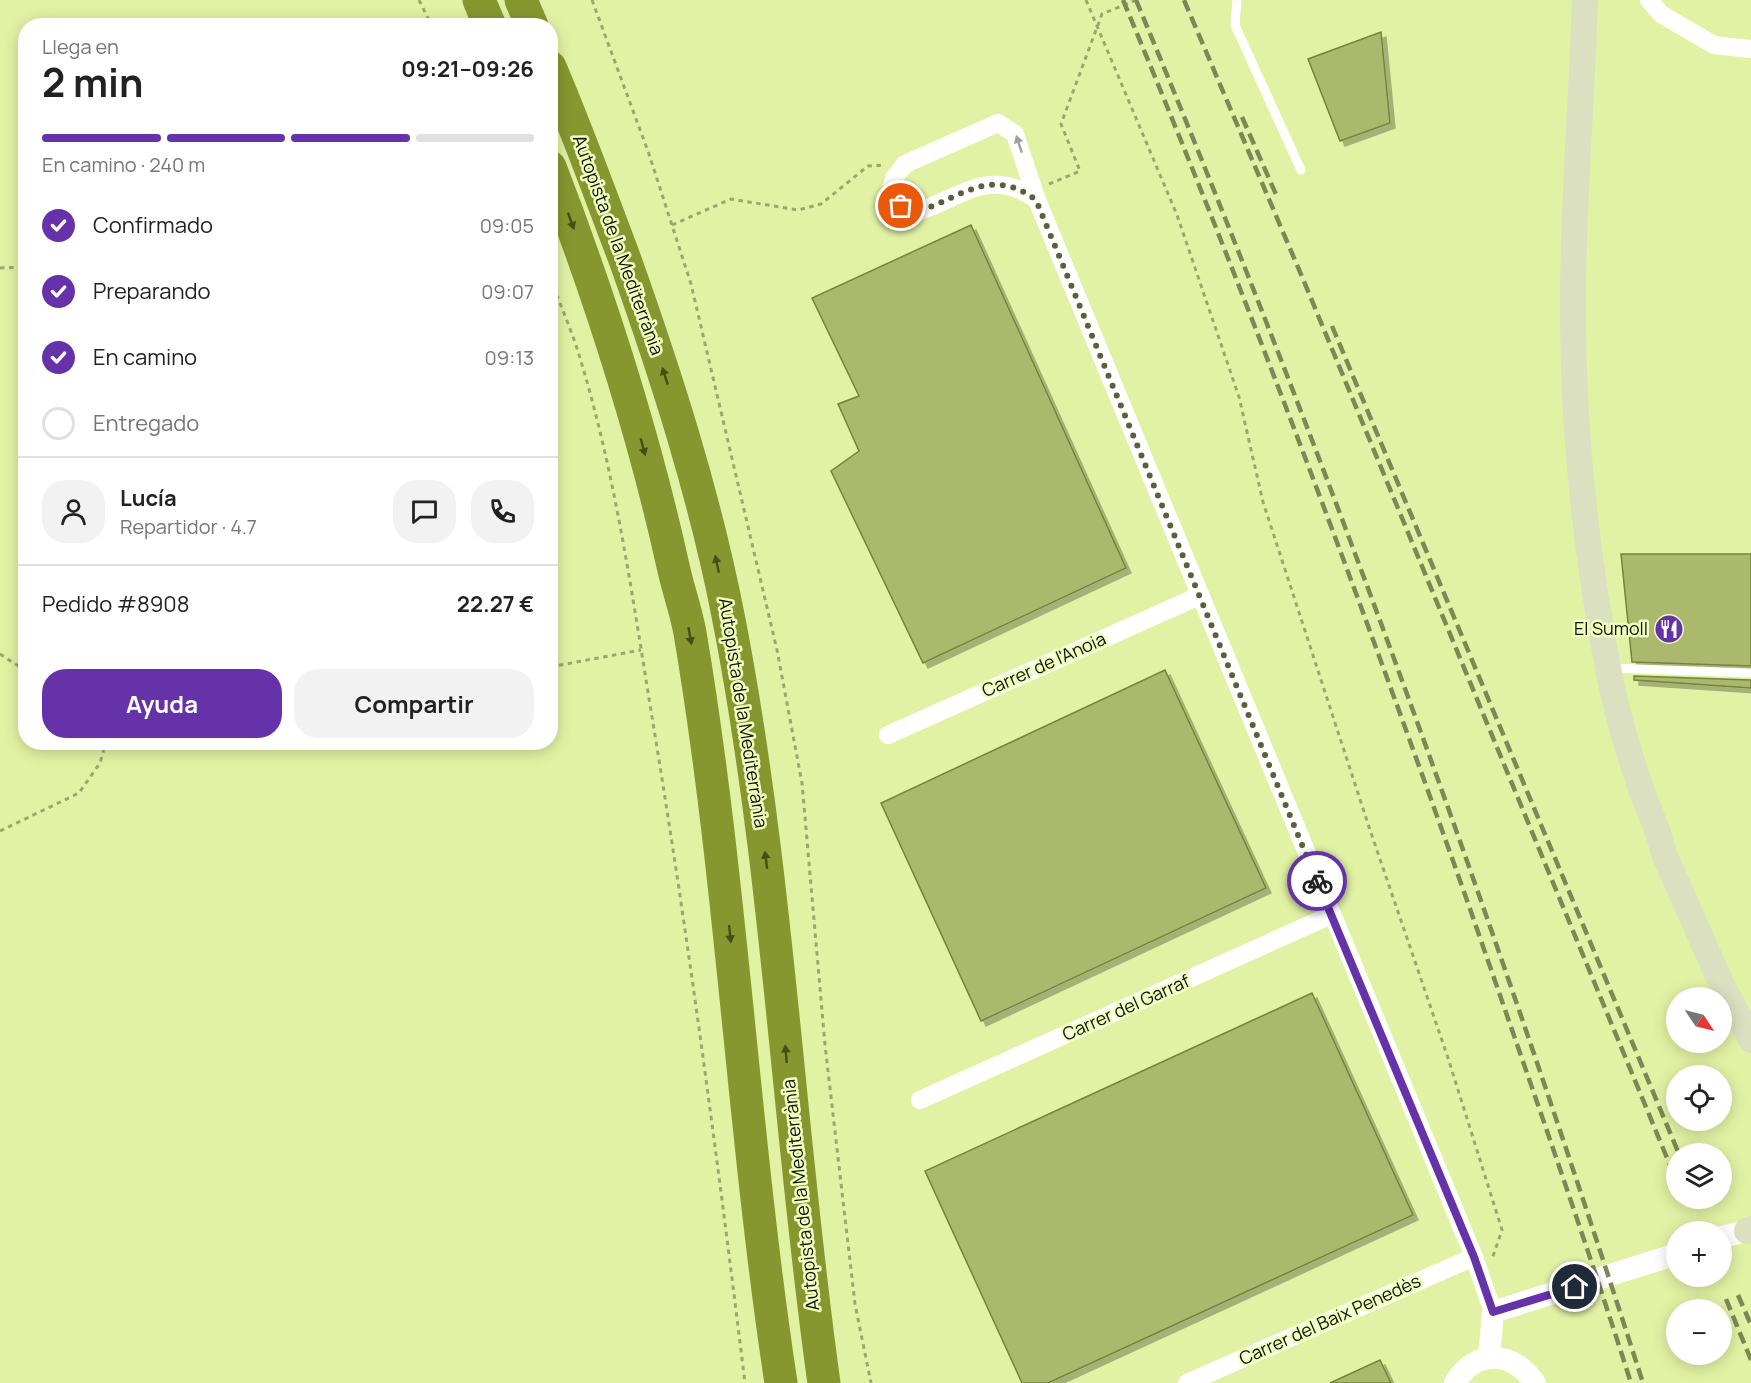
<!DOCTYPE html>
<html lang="es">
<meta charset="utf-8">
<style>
body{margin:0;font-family:Manrope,sans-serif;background:#f2f2f2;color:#222;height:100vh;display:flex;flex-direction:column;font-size:22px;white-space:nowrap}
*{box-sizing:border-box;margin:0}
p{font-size:20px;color:#767676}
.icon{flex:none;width:33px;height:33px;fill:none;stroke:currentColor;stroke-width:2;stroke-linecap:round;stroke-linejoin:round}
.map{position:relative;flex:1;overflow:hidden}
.sheet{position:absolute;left:18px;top:18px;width:540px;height:732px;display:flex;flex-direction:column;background:#fff;border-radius:24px;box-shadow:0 3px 15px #0003}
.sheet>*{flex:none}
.needle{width:39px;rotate:125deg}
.tools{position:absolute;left:1666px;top:987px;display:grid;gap:12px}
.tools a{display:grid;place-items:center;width:66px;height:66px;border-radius:50%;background:#fff;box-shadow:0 3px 15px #0003;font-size:30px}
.pin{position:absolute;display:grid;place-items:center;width:51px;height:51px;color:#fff;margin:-26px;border:3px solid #fff;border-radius:50%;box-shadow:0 2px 6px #0007}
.courier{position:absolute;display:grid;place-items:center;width:60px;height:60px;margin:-30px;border:4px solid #6532aa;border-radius:50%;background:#fff;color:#222;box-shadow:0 2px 8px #0007}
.overview em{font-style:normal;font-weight:700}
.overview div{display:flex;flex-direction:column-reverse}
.overview{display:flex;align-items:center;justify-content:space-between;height:102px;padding:0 24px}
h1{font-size:39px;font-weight:700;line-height:45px}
.bar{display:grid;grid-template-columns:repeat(4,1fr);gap:9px 6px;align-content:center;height:72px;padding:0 24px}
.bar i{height:8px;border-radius:4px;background:#e0e0e0}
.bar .selected{background:#6532aa}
.bar p{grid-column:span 4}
.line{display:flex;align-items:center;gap:15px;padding:0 24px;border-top:2px solid #e0e0e0}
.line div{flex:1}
.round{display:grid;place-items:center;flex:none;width:63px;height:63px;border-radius:24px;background:#f2f2f2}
ol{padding:0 24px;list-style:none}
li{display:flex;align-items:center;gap:18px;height:66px}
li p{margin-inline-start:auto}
li .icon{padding:6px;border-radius:50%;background:#6532aa;color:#fff;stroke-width:4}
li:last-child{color:#767676}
li i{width:33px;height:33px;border:3px solid #e0e0e0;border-radius:50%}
.action{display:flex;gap:12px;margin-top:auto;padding:12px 24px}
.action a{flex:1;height:69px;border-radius:24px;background:#6532aa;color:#fff;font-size:24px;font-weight:700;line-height:69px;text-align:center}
.action a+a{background:#f2f2f2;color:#222}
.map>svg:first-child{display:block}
.building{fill:#aab96d;stroke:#768338;stroke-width:1.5;filter:url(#shadow)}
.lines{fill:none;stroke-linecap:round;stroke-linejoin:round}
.path{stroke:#9ba76d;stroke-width:3;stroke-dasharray:4.5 4.5;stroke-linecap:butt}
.service{stroke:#fff;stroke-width:9}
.minor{stroke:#fff;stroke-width:18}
.tertiary{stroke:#fff;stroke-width:22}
.secondary{stroke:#dbe0c1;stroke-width:26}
.motorway{stroke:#879730;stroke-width:33}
.rail{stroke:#7d8856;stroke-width:4.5;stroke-dasharray:12 6;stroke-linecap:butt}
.oneway{fill:#9fa199}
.oneway2{fill:#444e16}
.done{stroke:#586139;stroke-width:6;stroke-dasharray:0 10.8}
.route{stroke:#6532aa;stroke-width:8}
.labels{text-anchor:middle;stroke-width:5;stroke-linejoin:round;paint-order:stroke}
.street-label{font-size:18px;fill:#0e1300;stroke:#f0febf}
.poi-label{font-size:18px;fill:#0e1300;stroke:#f0febf;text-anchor:end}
</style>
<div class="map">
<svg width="1751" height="1383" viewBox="0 0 1751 1383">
<defs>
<filter id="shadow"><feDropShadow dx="5" dy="5" stdDeviation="0" flood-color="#0004"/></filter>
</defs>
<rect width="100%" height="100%" fill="#e2f2a4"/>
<!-- building -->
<g class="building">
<polygon points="1381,32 1390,123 1340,141 1308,59"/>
<polygon points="971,225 1126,568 923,663 831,471 859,451 838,404 859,396 812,298"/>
<polygon points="1621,554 1751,554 1751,666 1632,662"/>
<polygon points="1165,670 1266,888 981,1021 881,803"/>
<polygon points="1634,676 1751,680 1751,688 1634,680"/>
<polygon points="1312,993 1413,1215 1048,1383 1022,1383 925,1171"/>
<polygon points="1380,1360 1391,1383 1330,1383"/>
</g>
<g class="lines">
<!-- path -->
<g class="path">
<polyline points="419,0 432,26"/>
<polyline points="592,0 649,154 691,284 777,650 802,783 825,1045 855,1304 871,1383"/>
<polyline points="1086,0 1177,215 1239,397 1263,502 1369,827 1448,1058 1502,1230 1492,1259"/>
<polyline points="1049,184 1080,171 1061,124 1102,14 1136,0"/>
<polyline points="672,225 731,199 798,210 821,204 868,166 884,165"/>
<polyline points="0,268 26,267"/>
<path d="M550 278C560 304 572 331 580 358 616 476 633 601 653 723 689 942 718 1163 745 1383"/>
<polyline points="0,654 26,671"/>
<polyline points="550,667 641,650"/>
<polyline points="0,831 79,793 100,763 106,742"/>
</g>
<!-- service -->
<g class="service">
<polyline points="1237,0 1235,25 1301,170"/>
<polyline points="1610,668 1751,673"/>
</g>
<!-- minor -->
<g class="minor">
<polyline points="1649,0 1661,14 1714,45 1751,49"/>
<path d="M1037 200C990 166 963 197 917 212L901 206 891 191 894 178 905 164 998 123 1015 134 1037 200 1474 1257 1493 1312"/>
<polyline points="888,735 1199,596"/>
<polyline points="920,1100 1331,915"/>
<polyline points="1187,1383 1474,1257"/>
</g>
<!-- tertiary -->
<g class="tertiary">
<polyline points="1722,1237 1747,1231"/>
<polyline points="1489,1358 1493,1312 1677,1254"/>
<path d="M1455 1383C1476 1348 1513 1351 1535 1383"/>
</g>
<!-- secondary -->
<g class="secondary">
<path d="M1585 0C1582 99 1573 199 1573 299 1572 422 1585 547 1608 668 1615 708 1627 747 1640 786 1648 809 1659 830 1664 854L1722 985 1751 1040"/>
<polyline points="1747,1231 1751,1229"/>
</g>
<!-- motorway -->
<g class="motorway">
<polyline points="479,0 490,26"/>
<polyline points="521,0 532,26"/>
<path d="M550 67C577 130 600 194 624 257 666 375 704 493 728 615 778 869 788 1128 824 1383"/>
<path d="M550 167C600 297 643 430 673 566 678 589 686 611 690 633 732 881 743 1134 781 1383"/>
</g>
<!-- rail -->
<g class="rail">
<path d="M1123 0C1248 298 1361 601 1469 906 1524 1065 1580 1223 1631 1383"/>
<path d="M1136 0C1325 453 1493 916 1643 1383"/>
<polyline points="1184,0 1303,279 1677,1182"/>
<polyline points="1242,117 1278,199"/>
<polyline points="1332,326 1679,1154"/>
<polyline points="1738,1295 1751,1325"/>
<polyline points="1726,1299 1751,1360"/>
</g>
</g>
<!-- one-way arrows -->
<defs><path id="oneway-solid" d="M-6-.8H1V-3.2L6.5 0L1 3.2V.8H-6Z" transform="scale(1.5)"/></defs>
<use class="oneway" href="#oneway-solid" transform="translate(1019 144) rotate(-108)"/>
<g class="oneway2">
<use href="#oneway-solid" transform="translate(571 221) rotate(70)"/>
<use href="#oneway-solid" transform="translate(665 376) rotate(-108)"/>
<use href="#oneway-solid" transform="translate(643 447) rotate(75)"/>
<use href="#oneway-solid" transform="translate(717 564) rotate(-102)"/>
<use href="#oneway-solid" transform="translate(690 636) rotate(80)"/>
<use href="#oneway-solid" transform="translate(766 860) rotate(-97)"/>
<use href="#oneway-solid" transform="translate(730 934) rotate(84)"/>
<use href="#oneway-solid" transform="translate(786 1054) rotate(-95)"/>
</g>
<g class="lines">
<!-- done -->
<path class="done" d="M901 206 917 212C962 197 991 166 1036 200L1317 881"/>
<!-- route -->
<polyline class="route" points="1317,881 1474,1257 1493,1312 1575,1287"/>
</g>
<!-- icons -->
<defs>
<g id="restaurant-disc" transform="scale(1.5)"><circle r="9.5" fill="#6532aa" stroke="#f0febf"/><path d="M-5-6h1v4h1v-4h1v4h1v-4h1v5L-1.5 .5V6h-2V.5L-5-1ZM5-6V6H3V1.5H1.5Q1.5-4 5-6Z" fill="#fff"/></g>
</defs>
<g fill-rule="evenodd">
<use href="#restaurant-disc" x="1669" y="629"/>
</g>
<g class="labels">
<!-- street labels -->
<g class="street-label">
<text transform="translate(618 245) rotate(70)" y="6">Autopista de la Mediterrània</text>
<text transform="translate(1044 665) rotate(-24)" y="6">Carrer de l'Anoia</text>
<text transform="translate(743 713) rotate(81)" y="6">Autopista de la Mediterrània</text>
<text transform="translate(1126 1008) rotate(-24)" y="6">Carrer del Garraf</text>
<text transform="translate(801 1195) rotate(-96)" y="6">Autopista de la Mediterrània</text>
<text transform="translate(1330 1320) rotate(-24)" y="6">Carrer del Baix Penedès</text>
</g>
<!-- poi labels -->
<g class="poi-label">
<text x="1648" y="635">El Sumoll</text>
</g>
</g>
</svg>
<div class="tools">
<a><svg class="needle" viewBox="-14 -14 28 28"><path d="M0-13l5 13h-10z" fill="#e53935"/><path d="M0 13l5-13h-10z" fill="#767676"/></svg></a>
<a><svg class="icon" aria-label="locate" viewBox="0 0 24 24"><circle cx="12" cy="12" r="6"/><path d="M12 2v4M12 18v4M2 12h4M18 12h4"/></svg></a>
<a><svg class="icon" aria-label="layers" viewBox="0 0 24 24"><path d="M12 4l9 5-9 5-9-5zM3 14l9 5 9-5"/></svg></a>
<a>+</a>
<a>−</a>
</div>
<div class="pin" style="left:901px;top:206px;background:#ea580c"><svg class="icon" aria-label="bag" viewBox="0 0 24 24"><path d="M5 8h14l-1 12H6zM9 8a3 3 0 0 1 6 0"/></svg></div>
<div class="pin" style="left:1575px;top:1287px;background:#1f2937"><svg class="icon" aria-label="home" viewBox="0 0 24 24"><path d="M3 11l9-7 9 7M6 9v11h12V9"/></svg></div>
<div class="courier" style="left:1317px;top:881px"><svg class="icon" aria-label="bike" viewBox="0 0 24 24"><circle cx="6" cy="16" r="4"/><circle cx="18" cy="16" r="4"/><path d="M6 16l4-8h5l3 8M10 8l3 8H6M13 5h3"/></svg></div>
<section class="sheet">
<div class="overview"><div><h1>2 min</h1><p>Llega en</p></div><em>09:21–09:26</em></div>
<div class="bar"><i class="selected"></i><i class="selected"></i><i class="selected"></i><i></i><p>En camino · 240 m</p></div>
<ol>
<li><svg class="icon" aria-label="check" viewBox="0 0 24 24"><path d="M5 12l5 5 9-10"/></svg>Confirmado<p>09:05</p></li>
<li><svg class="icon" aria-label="check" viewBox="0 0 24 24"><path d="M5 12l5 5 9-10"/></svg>Preparando<p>09:07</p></li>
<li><svg class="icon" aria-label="check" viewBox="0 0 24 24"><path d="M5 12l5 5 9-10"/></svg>En camino<p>09:13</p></li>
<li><i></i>Entregado</li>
</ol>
<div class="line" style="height:108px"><a class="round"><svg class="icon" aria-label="person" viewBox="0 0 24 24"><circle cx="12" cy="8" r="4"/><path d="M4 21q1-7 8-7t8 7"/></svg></a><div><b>Lucía</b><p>Repartidor · 4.7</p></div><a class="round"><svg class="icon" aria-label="chat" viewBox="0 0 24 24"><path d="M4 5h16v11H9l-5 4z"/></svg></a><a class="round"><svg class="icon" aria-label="phone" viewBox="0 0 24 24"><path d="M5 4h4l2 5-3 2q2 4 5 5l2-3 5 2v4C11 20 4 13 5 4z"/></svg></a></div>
<div class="line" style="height:78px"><div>Pedido #8908</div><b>22.27 €</b></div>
<div class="action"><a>Ayuda</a><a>Compartir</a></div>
</section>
</div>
